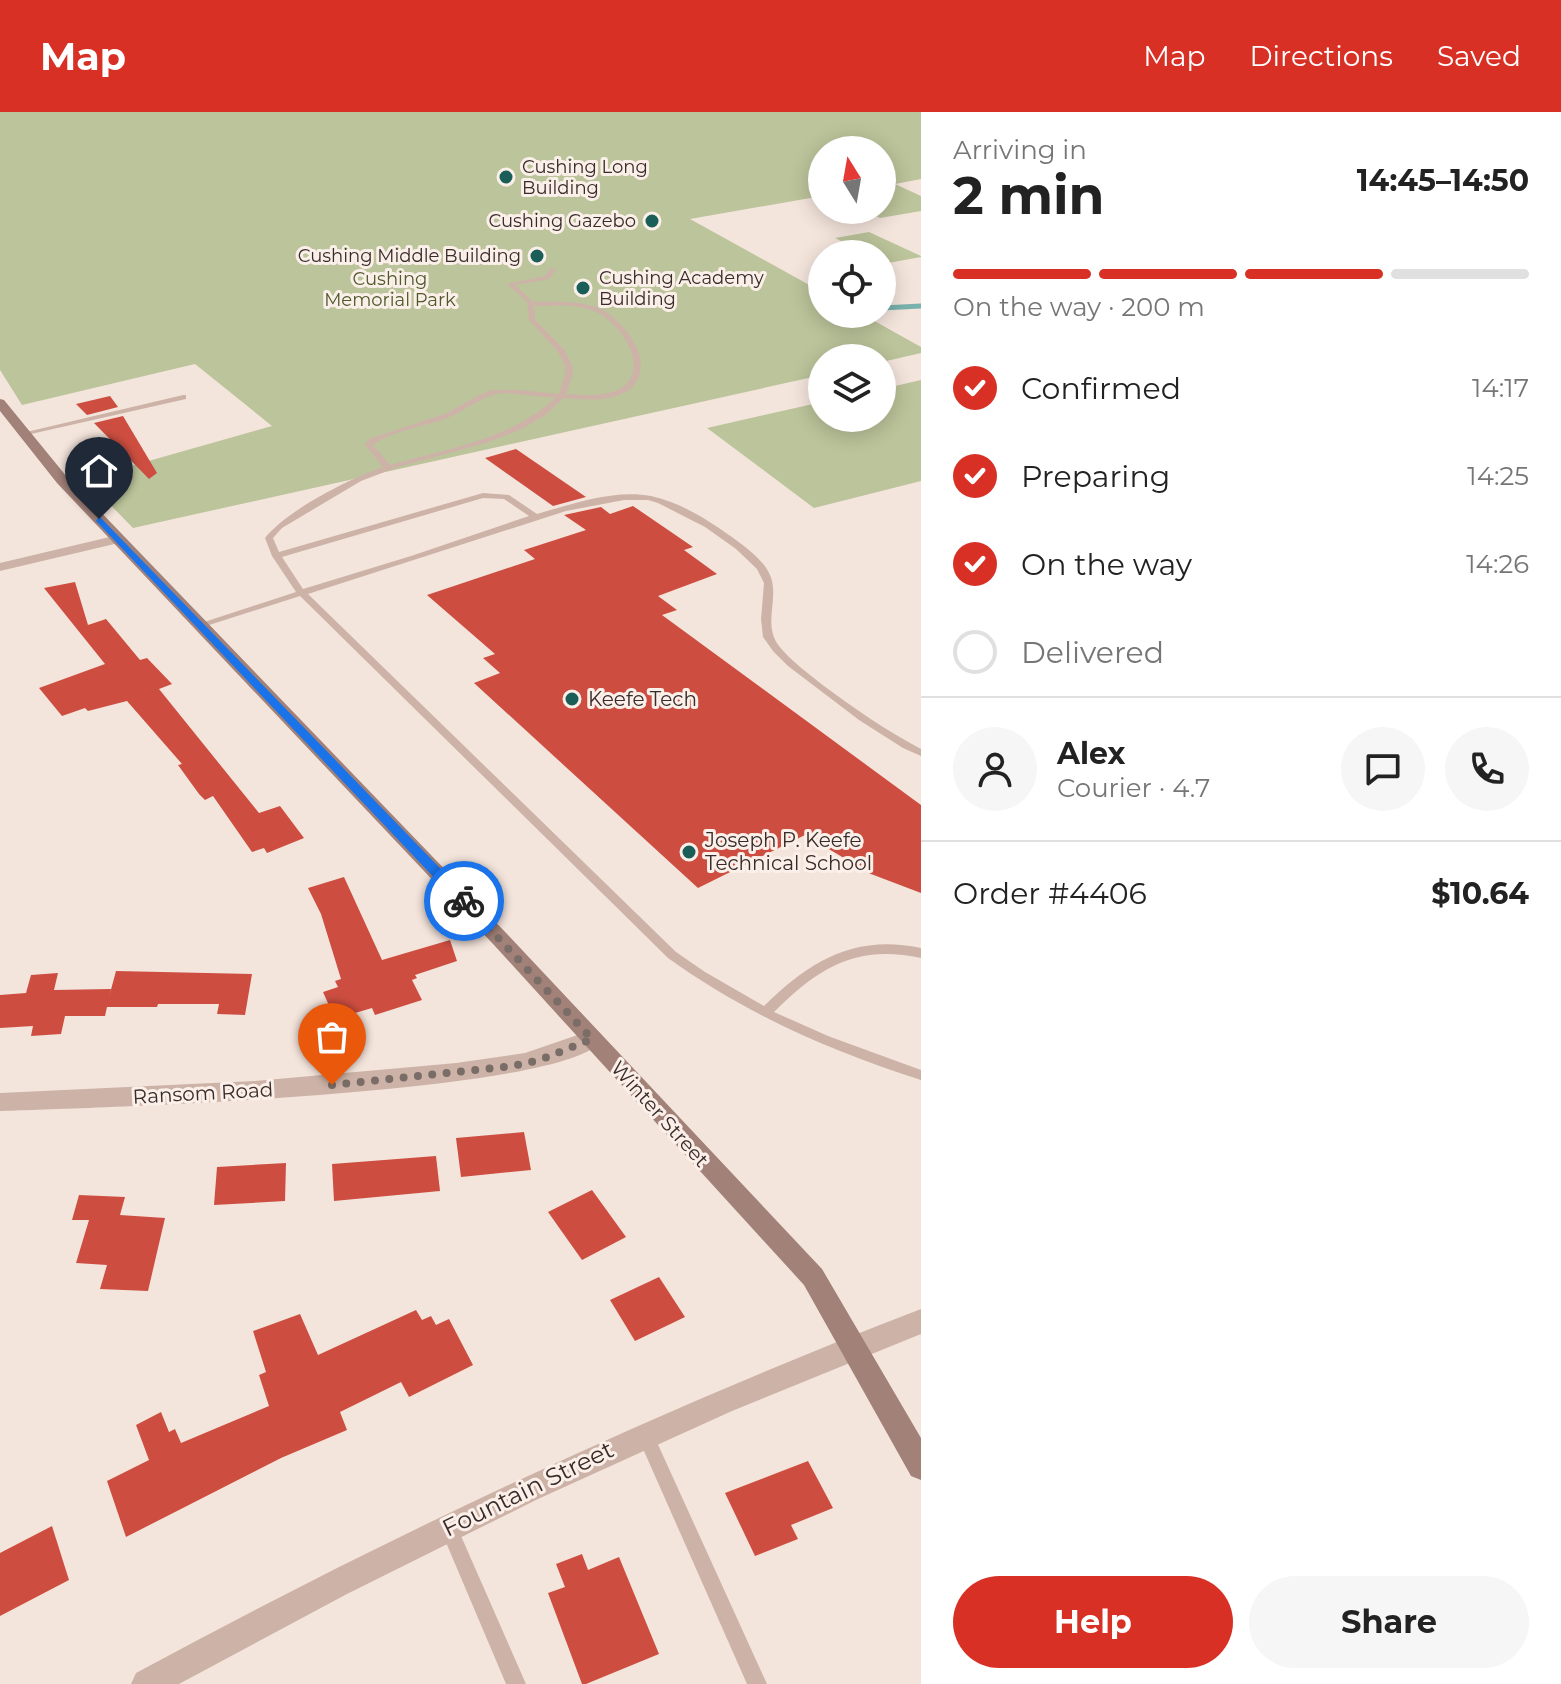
<!DOCTYPE html>
<meta charset="utf-8">
<style>
body{margin:0;font-family:Montserrat,sans-serif;background:#f6f6f6;color:#222;height:100vh;display:flex;flex-direction:column;font-size:30px;white-space:nowrap}
*{box-sizing:border-box;margin:0}
p{font-size:26px;color:#767676}
.icon{flex:none;width:44px;height:44px;fill:none;stroke:currentColor;stroke-width:2;stroke-linecap:round;stroke-linejoin:round}
.map{position:relative;flex:1;overflow:hidden}
.drawer{display:flex;flex-direction:column;background:#fff;width:640px}
.drawer>*{flex:none}
.needle{width:52px;rotate:349deg}
.fabs{position:absolute;left:808px;top:24px;display:grid;gap:16px}
.fabs a{display:grid;place-items:center;width:88px;height:88px;border-radius:50%;background:#fff;box-shadow:0 4px 20px #0003;font-size:40px}
.pin{position:absolute;display:grid;place-items:center;width:68px;height:68px;color:#fff;margin:-82px -34px;border-radius:50% 50% 50% 0;rotate:-45deg;box-shadow:0 0 8px #0007}
.pin .icon{rotate:45deg}
.courier{position:absolute;display:grid;place-items:center;width:80px;height:80px;margin:-40px;border:6px solid #1a73e8;border-radius:50%;background:#fff;color:#222;box-shadow:0 2px 10px #0007}
.head em{font-style:normal;font-weight:700}
.head div{display:flex;flex-direction:column-reverse}
.head{display:flex;align-items:center;justify-content:space-between;height:136px;padding:0 32px}
h1{font-size:52px;font-weight:700;line-height:60px}
.bar{display:grid;grid-template-columns:repeat(4,1fr);gap:12px 8px;align-content:center;height:96px;padding:0 32px}
.bar i{height:10px;border-radius:6px;background:#e0e0e0}
.bar .current{background:#d93025}
.bar p{grid-column:span 4}
.line{display:flex;align-items:center;gap:20px;padding:0 32px;border-top:2px solid #e0e0e0}
.line div{flex:1}
.round{display:grid;place-items:center;flex:none;width:84px;height:84px;border-radius:42px;background:#f6f6f6}
ol{padding:0 32px;list-style:none}
li{display:flex;align-items:center;gap:24px;height:88px}
li p{margin-inline-start:auto}
li .icon{padding:8px;border-radius:50%;background:#d93025;color:#fff;stroke-width:4}
li:last-child{color:#767676}
li i{width:44px;height:44px;border:4px solid #e0e0e0;border-radius:50%}
.action{display:flex;gap:16px;margin-top:auto;padding:16px 32px}
.action a{flex:1;height:92px;border-radius:48px;background:#d93025;color:#fff;font-size:32px;font-weight:700;line-height:92px;text-align:center}
.action a+a{background:#f6f6f6;color:#222}
header{display:flex;align-items:center;gap:48px;box-sizing:border-box;height:112px;padding:0 40px;background:#d93025;color:#fff}
header strong{font-size:38px}
nav{display:flex;gap:44px;margin-inline-start:auto;font-size:28px}
main{display:flex;flex:1;min-height:0}
.map>svg:first-child{display:block}
.green{fill:#bcc49b}
.lines{fill:none;stroke-linecap:round;stroke-linejoin:round}
.stream{stroke:#79b2ac;stroke-width:5}
.building{fill:#cd4e41}
.service{fill:#cdb3a7;fill-rule:evenodd}
.minor{fill:#cdb3a7;fill-rule:evenodd}
.tertiary{fill:#cdb3a7;fill-rule:evenodd}
.secondary{fill:#a18178;fill-rule:evenodd}
.route{fill:#1a73e8}
.done{stroke:#7a6c67;stroke-width:8;stroke-dasharray:0 14.4}
.poi-dot{fill:#1b5d57;stroke:#fbf0e9;stroke-width:3}
.labels{text-anchor:middle;stroke-width:6;stroke-linejoin:round;paint-order:stroke}
.far-poi-label{font-size:18px;fill:#392b28;stroke:#fbf0e9;text-anchor:start}
.far-park-label{font-size:18px;fill:#4f592a;stroke:#fbf0e9}
.poi-label{font-size:20px;fill:#392b28;stroke:#fbf0e9;text-anchor:start}
.street-label{font-size:20px;fill:#392b28;stroke:#fbf0e9}
.near-street-label{font-size:24px;fill:#392b28;stroke:#fbf0e9}
</style>
<header>
<strong>Map</strong>
<nav><a>Map</a><a>Directions</a><a>Saved</a></nav>
</header>
<main>
<div class="map">
<svg width="921" height="1572" viewBox="0 0 921 1572">
<rect width="100%" height="100%" fill="#f4e5dc"/>
<!-- green -->
<g class="green">
<polygon points="0,0 921,0 921,67 895,72 921,84 921,99 880,106 864,98 882,98 882,38 822,38 822,84 690,107 822,180 822,202 862,202 921,235 921,241 882,250 882,246 822,246 822,263 133,416 85,367 272,314 195,252 22,293 0,258"/>
<polygon points="869,120 921,144 921,145 888,151 882,148 882,142 868,142 835,126"/>
<polygon points="921,268 921,369 814,396 707,316 822,290 822,306 882,306 882,277"/>
</g>
<g class="lines">
<!-- stream -->
<polyline class="stream" points="882,196 921,194"/>
</g>
<!-- building -->
<g class="building">
<polygon points="110,284 118,295 87,303 76,292"/>
<polygon points="123,304 157,361 149,367 94,311"/>
<polygon points="516,337 586,385 553,394 485,346"/>
<polygon points="633,394 693,435 684,438 717,462 658,484 677,498 662,503 921,693 921,781 871,762 805,723 698,776 474,571 500,561 483,546 495,542 427,483 535,447 524,438 586,418 564,403 601,395 610,402"/>
<polygon points="75,470 88,513 106,507 140,548 147,546 172,572 159,577 259,701 280,694 304,726 267,741 264,736 252,740 213,684 205,688 199,682 178,653 182,652 127,589 88,599 85,596 62,604 39,576 105,552 44,476"/>
<polygon points="344,765 382,848 450,828 457,849 415,863 417,866 412,868 422,888 375,903 372,896 335,907 323,880 338,875 335,869 341,867 321,802 308,776"/>
<polygon points="116,859 252,862 245,903 217,902 219,892 158,892 157,895 107,895 105,904 65,904 61,922 31,924 33,914 0,916 0,883 26,881 31,863 58,861 54,878 111,877 109,885"/>
<polygon points="524,1020 531,1058 461,1065 456,1026"/>
<polygon points="436,1044 440,1079 334,1089 332,1052"/>
<polygon points="286,1051 285,1089 214,1093 217,1055"/>
<polygon points="592,1078 626,1125 582,1148 548,1100"/>
<polygon points="79,1083 125,1085 120,1103 165,1106 148,1179 100,1177 107,1153 76,1151 89,1108 72,1108"/>
<polygon points="659,1165 685,1205 635,1229 610,1188"/>
<polygon points="416,1198 422,1208 431,1204 436,1213 449,1207 473,1253 409,1285 401,1270 340,1300 347,1318 281,1346 126,1425 107,1369 149,1348 136,1313 161,1300 169,1320 175,1317 181,1331 269,1294 259,1263 266,1260 253,1219 300,1202 318,1243"/>
<polygon points="808,1349 833,1396 791,1413 798,1427 755,1444 725,1381"/>
<polygon points="52,1414 69,1468 0,1504 0,1441"/>
<polygon points="582,1442 588,1458 619,1445 659,1542 586,1572 582,1572 548,1481 565,1475 556,1452"/>
</g>
<g class="lines">
<!-- service -->
<g class="service">
<path d="M551 156 556 157 549 167 515 173 533 190C556 190 579 188 601 197 623 208 655 248 634 273 619 291 584 288 563 286L546 303 520 318 489 330 395 356 361 369 282 416 273 426 279 440 483 381 509 383 537 402C572 392 614 377 651 384 680 390 708 408 732 425 745 435 763 447 770 463 780 486 762 512 779 534 791 549 809 562 824 574 855 597 887 619 921 637V644L903 636 859 608 788 554 773 539 763 525 761 507 764 471 757 457 736 437 705 415 658 391 648 388H624L566 399 308 482 676 840 705 860 764 894C810 849 854 822 921 836V846C857 832 819 855 774 900L828 924 921 958V968C830 939 746 902 668 846L300 484 203 515 200 516 195 513 296 480 272 444 265 426C286 399 350 366 383 355L365 333 369 327 447 301 479 283 492 278H519L559 282 565 262V253L558 240 529 208 527 190 507 172 545 164ZM534 194C554 194 577 191 596 200 618 210 648 250 626 272 612 286 584 283 566 282L573 262 572 253 564 237 535 208ZM505 281 555 286C512 327 446 337 390 353L373 333C395 317 427 315 452 304 470 296 484 282 505 281ZM483 386 504 387 529 404 411 444 303 477 282 445Z"/>
<polygon points="183,283 186,283 186,287 22,324 18,322"/>
<polygon points="644,1313 650,1315 767,1572 747,1572 636,1321 638,1315"/>
<polygon points="448,1405 454,1408 526,1572 506,1572 439,1414 442,1408"/>
</g>
<!-- minor -->
<g class="minor">
<polygon points="118,423 123,424 123,430 0,459 0,451"/>
<path d="M592 918 600 921 603 927C573 983 81 996 0 999V981L255 969 456 951 525 941Z"/>
</g>
<!-- tertiary -->
<path class="tertiary" d="M921 1197V1222L732 1299 538 1387 347 1482 179 1572H131L136 1561C391 1423 651 1301 921 1197Z"/>
<!-- secondary -->
<polygon class="secondary" points="0,287 4,288 67,365 508,823 822,1157 921,1326 921,1368 911,1364 804,1173 494,833 57,371 0,299"/>
</g>
<!-- route -->
<polygon class="route" points="99,404 469,786 469,793 460,793 96,409"/>
<g class="lines">
<!-- done -->
<polyline class="done" points="332,973 513,954 540,948 592,927 464,789"/>
</g>
<!-- markers -->
<g class="poi-dot">
<circle cx="506" cy="65" r="8"/>
<circle cx="652" cy="109" r="8"/>
<circle cx="537" cy="144" r="8"/>
<circle cx="583" cy="176" r="8"/>
<circle cx="572" cy="587" r="8"/>
<circle cx="689" cy="740" r="8"/>
</g>
<g class="labels">
<!-- far-poi labels -->
<g class="far-poi-label">
<text x="522" y="61">Cushing Long<tspan x="522" dy="21">Building</tspan></text>
<text x="636" y="115" text-anchor="end">Cushing Gazebo</text>
<text x="521" y="150" text-anchor="end">Cushing Middle Building</text>
<text x="599" y="172">Cushing Academy<tspan x="599" dy="21">Building</tspan></text>
</g>
<!-- far-park labels -->
<g class="far-park-label">
<text x="390" y="173">Cushing<tspan x="390" dy="21">Memorial Park</tspan></text>
</g>
<!-- poi labels -->
<g class="poi-label">
<text x="588" y="594">Keefe Tech</text>
<text x="705" y="735">Joseph P. Keefe<tspan x="705" dy="23">Technical School</tspan></text>
</g>
<!-- street labels -->
<g class="street-label">
<text transform="translate(203 981) rotate(-3)" y="7">Ransom Road</text>
<text transform="translate(660 1002) rotate(48)" y="7">Winter Street</text>
</g>
<!-- near-street labels -->
<g class="near-street-label">
<text transform="translate(528 1377) rotate(-26)" y="8">Fountain Street</text>
</g>
</g>
</svg>
<div class="fabs">
<a><svg class="needle" viewBox="-14 -14 28 28"><path d="M0-13l5 13h-10z" fill="#e53935"/><path d="M0 13l5-13h-10z" fill="#767676"/></svg></a>
<a><svg class="icon" aria-label="locate" viewBox="0 0 24 24"><circle cx="12" cy="12" r="6"/><path d="M12 2v4M12 18v4M2 12h4M18 12h4"/></svg></a>
<a><svg class="icon" aria-label="layers" viewBox="0 0 24 24"><path d="M12 4l9 5-9 5-9-5zM3 14l9 5 9-5"/></svg></a>
</div>
<div class="pin" style="left:332px;top:973px;background:#ea580c"><svg class="icon" aria-label="bag" viewBox="0 0 24 24"><path d="M5 8h14l-1 12H6zM9 8a3 3 0 0 1 6 0"/></svg></div>
<div class="pin" style="left:99px;top:407px;background:#1f2937"><svg class="icon" aria-label="home" viewBox="0 0 24 24"><path d="M3 11l9-7 9 7M6 9v11h12V9"/></svg></div>
<div class="courier" style="left:464px;top:789px"><svg class="icon" aria-label="bike" viewBox="0 0 24 24"><circle cx="6" cy="16" r="4"/><circle cx="18" cy="16" r="4"/><path d="M6 16l4-8h5l3 8M10 8l3 8H6M13 5h3"/></svg></div>
</div>
<section class="drawer">
<div class="head"><div><h1>2 min</h1><p>Arriving in</p></div><em>14:45–14:50</em></div>
<div class="bar"><i class="current"></i><i class="current"></i><i class="current"></i><i></i><p>On the way · 200 m</p></div>
<ol>
<li><svg class="icon" aria-label="check" viewBox="0 0 24 24"><path d="M5 12l5 5 9-10"/></svg>Confirmed<p>14:17</p></li>
<li><svg class="icon" aria-label="check" viewBox="0 0 24 24"><path d="M5 12l5 5 9-10"/></svg>Preparing<p>14:25</p></li>
<li><svg class="icon" aria-label="check" viewBox="0 0 24 24"><path d="M5 12l5 5 9-10"/></svg>On the way<p>14:26</p></li>
<li><i></i>Delivered</li>
</ol>
<div class="line" style="height:144px"><a class="round"><svg class="icon" aria-label="person" viewBox="0 0 24 24"><circle cx="12" cy="8" r="4"/><path d="M4 21q1-7 8-7t8 7"/></svg></a><div><b>Alex</b><p>Courier · 4.7</p></div><a class="round"><svg class="icon" aria-label="chat" viewBox="0 0 24 24"><path d="M4 5h16v11H9l-5 4z"/></svg></a><a class="round"><svg class="icon" aria-label="phone" viewBox="0 0 24 24"><path d="M5 4h4l2 5-3 2q2 4 5 5l2-3 5 2v4C11 20 4 13 5 4z"/></svg></a></div>
<div class="line" style="height:104px"><div>Order #4406</div><b>$10.64</b></div>
<div class="action"><a>Help</a><a>Share</a></div>
</section>
</main>
